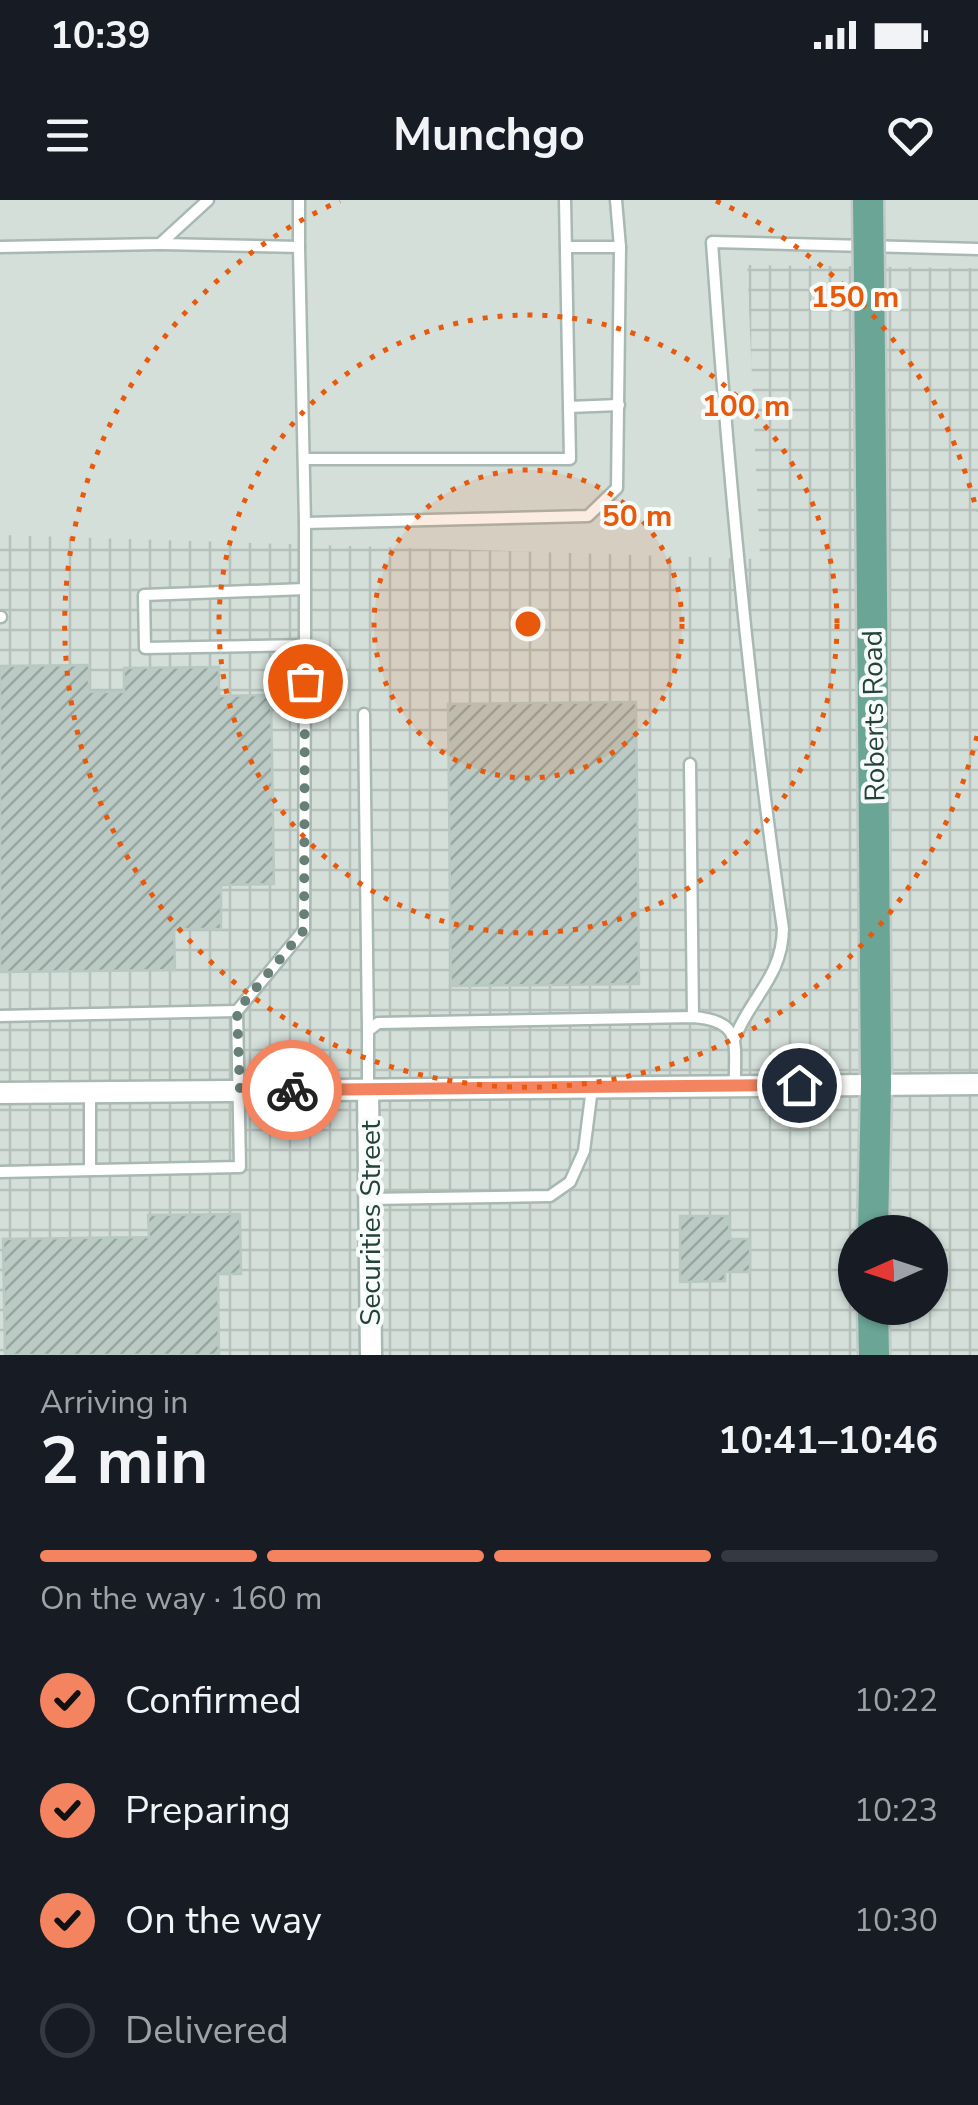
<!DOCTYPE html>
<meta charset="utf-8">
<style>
body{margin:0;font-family:"Nunito Sans",sans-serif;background:#242831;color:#f1f3f6;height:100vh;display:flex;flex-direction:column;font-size:38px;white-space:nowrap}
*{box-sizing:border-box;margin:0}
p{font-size:32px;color:#9ea1a6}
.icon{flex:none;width:55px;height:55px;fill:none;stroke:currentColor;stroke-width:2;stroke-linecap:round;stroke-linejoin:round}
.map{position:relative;height:1155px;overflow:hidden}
.sheet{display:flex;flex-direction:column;background:#171b24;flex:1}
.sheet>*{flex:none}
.needle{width:65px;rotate:267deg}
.buttons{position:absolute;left:838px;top:1015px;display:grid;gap:20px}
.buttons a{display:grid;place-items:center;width:110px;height:110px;border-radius:50%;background:#171b24;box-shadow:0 2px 8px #0004;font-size:50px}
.pin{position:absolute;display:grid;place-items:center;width:85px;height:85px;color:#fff;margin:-42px;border:5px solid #fff;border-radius:50%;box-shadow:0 2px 10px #0007}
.courier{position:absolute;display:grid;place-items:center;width:100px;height:100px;margin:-50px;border:8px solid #f4845f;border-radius:50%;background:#fff;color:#222;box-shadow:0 2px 12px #0007}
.headline em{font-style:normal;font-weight:700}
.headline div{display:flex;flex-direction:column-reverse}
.headline{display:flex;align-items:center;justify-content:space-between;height:170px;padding:0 40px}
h1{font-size:65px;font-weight:700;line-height:75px}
.bar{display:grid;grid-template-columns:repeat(4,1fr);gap:15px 10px;align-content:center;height:120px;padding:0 40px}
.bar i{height:12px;border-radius:8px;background:#363941}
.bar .selected{background:#f4845f}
.bar p{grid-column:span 4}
ol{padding:0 40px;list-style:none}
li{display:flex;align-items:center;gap:30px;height:110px}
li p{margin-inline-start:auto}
li .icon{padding:10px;border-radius:50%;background:#f4845f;color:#111;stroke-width:4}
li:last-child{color:#9ea1a6}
li i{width:55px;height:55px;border:5px solid #363941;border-radius:50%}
.status{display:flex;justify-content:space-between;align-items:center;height:70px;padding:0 50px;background:#171b24;direction:ltr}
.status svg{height:28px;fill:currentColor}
header{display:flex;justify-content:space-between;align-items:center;height:130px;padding:0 40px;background:#171b24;font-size:45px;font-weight:700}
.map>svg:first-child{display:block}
.built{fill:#d4dfda}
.industrial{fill:url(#industrial-grid);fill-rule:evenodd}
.building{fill:url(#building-hatch);stroke:#b8c9c2;stroke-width:2.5}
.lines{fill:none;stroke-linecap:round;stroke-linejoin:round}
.service-casing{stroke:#a8b8b2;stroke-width:15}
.minor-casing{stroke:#a8b8b2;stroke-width:25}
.primary-casing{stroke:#c2cac8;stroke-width:35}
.service{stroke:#fff;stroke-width:10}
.minor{stroke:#fff;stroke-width:20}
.primary{stroke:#6aa596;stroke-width:30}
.primary-bridge-casing{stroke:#c2cac8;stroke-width:35;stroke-linecap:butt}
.primary-bridge{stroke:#6aa596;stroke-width:30}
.done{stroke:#687f78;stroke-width:10;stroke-dasharray:0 18}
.route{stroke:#f4845f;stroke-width:12}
.ring{fill:none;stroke:#e8590c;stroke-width:5;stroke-dasharray:5 10}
.labels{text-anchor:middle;stroke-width:8;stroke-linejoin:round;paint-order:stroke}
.street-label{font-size:28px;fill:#24423a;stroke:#f7fbf9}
.centre{fill:#e8590c;stroke:#f7fbf9;stroke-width:5}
.ring-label{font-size:30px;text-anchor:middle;font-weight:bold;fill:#e8590c;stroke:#f7fbf9;stroke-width:8;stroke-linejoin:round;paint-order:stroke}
</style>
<div class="status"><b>10:39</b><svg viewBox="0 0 49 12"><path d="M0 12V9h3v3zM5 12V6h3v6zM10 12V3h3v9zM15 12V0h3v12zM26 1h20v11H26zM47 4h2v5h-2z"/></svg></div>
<header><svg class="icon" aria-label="menu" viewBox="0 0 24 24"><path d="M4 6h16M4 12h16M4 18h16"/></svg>Munchgo<svg class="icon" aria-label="heart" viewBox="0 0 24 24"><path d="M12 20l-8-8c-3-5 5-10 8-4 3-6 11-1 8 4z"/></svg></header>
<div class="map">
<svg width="978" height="1155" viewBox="0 0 978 1155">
<defs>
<pattern id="industrial-grid" width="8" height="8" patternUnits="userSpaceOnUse" patternTransform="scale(2.5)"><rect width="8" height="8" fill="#d4dfda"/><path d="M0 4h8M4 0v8" fill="none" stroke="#b6c1bc"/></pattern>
<pattern id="building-hatch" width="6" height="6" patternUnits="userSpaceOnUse" patternTransform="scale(2.5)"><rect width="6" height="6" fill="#bbcac4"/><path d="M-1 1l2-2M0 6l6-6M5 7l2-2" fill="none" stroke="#98a6a0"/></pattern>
</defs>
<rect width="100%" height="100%" fill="#e6efeb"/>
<!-- built -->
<polygon class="built" points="0,0 978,0 978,68 747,66 761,359 0,343"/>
<!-- industrial -->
<path class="industrial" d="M747 65 978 68V1155H0V335L760 359ZM855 1032H930V1108H855Z"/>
<!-- building -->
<g class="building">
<polygon points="89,465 89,492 124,492 124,468 219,467 219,496 271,495 274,684 221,685 221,729 174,729 175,770 0,772 0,466"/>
<polygon points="636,502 639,784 451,786 448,504"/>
<polygon points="240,1014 241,1074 218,1074 219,1155 5,1155 3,1039 149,1037 148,1015"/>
<polygon points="680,1016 729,1016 730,1039 750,1039 750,1072 725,1072 725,1081 680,1082"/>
</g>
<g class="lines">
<!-- service casing -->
<g class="service-casing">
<g id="service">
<polyline points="160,44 299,47 305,323 305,445"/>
<polyline points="0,47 160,44 208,0"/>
<polyline points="299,47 299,0"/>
<polyline points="566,47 620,47"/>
<polyline points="569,207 619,205"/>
<polyline points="304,259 570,259 565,0"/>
<polyline points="305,323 588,316 617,288 620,47 616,0"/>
<polyline points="0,417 1,417"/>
<polyline points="364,514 368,831"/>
<polyline points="690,564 693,817"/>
<polyline points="0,816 237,811"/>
<path d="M734 840C750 797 782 778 783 729 749 501 728 272 712 42L978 49"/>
<path d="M368 889V831L378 823 693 817C744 821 734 844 735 886"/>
<polyline points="90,892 90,970"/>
<polyline points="0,972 240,967 237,811 304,730 305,445 145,448 144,395 305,389"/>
<polyline points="369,999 550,996 570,982 584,951 592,888"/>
</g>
</g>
<!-- minor casing -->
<g class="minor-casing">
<g id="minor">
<polyline points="368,890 371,1155"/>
<polyline points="0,893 978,884"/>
</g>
</g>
<!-- primary casing -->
<g class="primary-casing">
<g id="primary">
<polyline points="870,157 876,884 873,1032"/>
<polyline points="873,1108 874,1155"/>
</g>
</g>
<!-- service -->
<use href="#service" class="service"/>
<!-- minor -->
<use href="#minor" class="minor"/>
<!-- primary -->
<use href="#primary" class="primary"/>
<!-- primary-bridge casing -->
<g class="primary-bridge-casing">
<polyline id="primary-bridge" points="868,0 870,157"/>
</g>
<!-- primary-bridge -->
<use href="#primary-bridge" class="primary-bridge"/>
</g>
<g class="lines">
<!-- done -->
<polyline class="done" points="292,890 240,890 237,811 304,730 305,481"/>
<!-- route -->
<polyline class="route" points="292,890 799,885"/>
</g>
<!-- distance rings -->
<circle cx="528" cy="424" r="154" fill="#e8590c" fill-opacity=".12"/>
<g class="ring">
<circle cx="528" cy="424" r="154"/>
<circle cx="528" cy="424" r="309"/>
<path d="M977 536A463 463 0 1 1 340 1M716 1A463 463 0 0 1 977 312"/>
</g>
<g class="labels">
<!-- street labels -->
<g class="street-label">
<text transform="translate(873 516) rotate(-91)" y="10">Roberts Road</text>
<text transform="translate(370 1023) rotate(-90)" y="10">Securities Street</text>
</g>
</g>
<circle cx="528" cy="424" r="15" class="centre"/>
<g class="ring-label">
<text x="855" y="107">150 m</text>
<text x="746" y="216">100 m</text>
<text x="637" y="326">50 m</text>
</g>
</svg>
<div class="buttons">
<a><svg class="needle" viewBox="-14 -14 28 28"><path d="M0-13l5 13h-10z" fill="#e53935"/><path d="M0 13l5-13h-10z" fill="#9ea1a6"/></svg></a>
</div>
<div class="pin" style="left:305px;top:481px;background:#ea580c"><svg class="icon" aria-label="bag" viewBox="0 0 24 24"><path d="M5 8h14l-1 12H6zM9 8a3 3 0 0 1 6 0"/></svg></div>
<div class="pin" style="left:799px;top:885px;background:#1f2937"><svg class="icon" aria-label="home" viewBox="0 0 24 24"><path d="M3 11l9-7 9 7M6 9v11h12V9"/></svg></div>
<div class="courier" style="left:292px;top:890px"><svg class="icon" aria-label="bike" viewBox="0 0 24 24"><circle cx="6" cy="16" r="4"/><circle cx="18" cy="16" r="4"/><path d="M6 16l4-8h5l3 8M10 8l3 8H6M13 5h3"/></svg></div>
</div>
<section class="sheet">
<div class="headline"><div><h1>2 min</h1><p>Arriving in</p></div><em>10:41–10:46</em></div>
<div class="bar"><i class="selected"></i><i class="selected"></i><i class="selected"></i><i></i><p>On the way · 160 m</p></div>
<ol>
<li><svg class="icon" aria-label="check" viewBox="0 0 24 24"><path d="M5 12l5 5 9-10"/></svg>Confirmed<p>10:22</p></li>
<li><svg class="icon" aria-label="check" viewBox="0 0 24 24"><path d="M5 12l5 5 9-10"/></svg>Preparing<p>10:23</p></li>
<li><svg class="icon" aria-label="check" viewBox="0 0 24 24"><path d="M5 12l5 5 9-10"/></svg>On the way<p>10:30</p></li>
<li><i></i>Delivered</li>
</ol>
</section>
